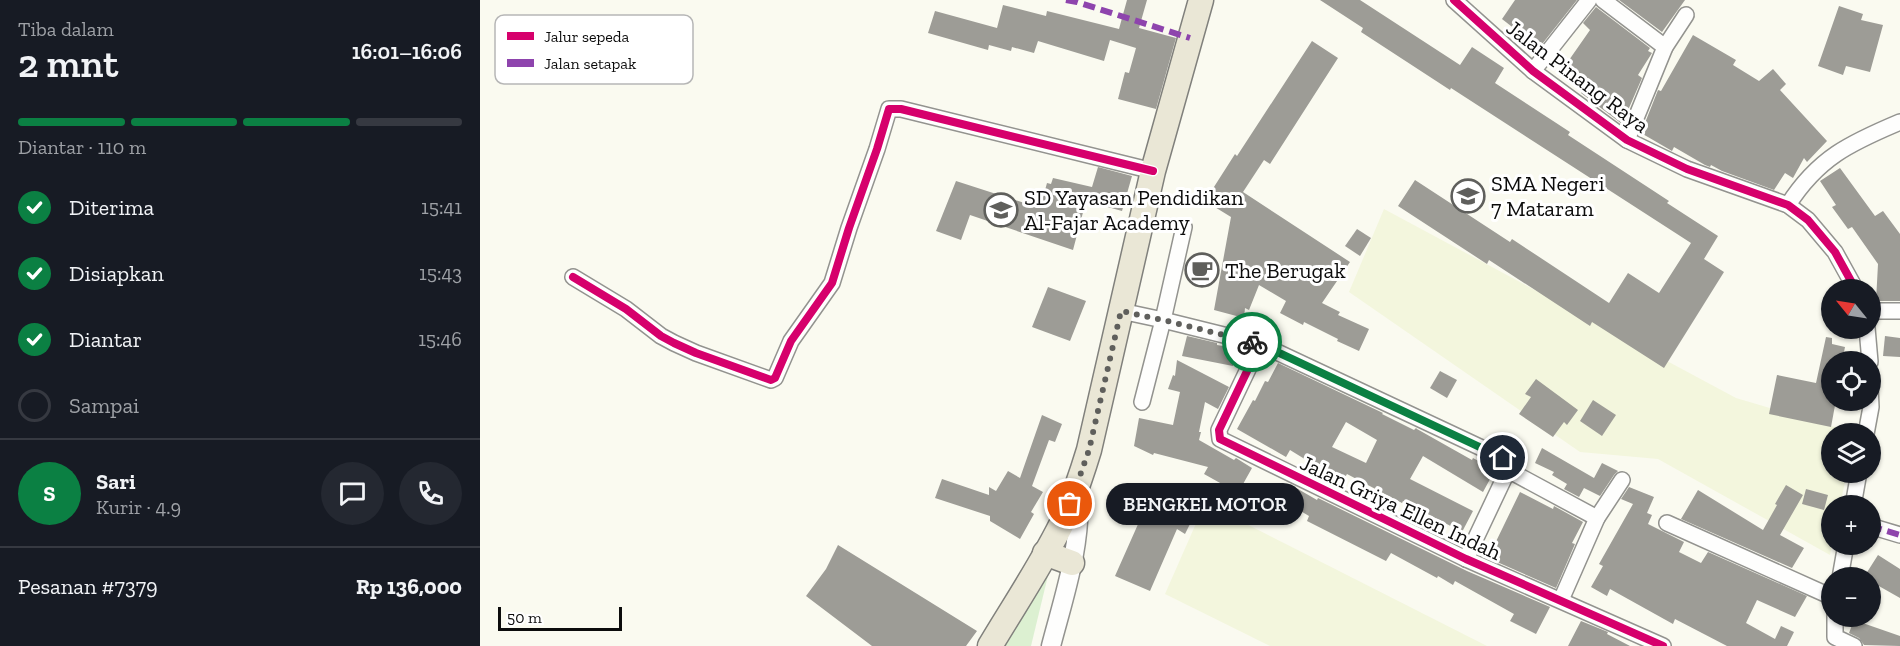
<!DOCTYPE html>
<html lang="id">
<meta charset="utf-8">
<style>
body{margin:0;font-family:"Zilla Slab",serif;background:#242831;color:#f1f3f6;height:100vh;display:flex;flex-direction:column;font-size:22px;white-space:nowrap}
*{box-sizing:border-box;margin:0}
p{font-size:20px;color:#9ea1a6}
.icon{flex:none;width:33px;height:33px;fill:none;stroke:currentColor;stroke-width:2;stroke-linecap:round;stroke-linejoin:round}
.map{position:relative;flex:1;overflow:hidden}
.side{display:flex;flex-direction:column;background:#171b24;width:480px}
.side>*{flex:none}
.needle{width:39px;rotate:300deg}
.fabs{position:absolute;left:1341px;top:279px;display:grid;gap:12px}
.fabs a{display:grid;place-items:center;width:60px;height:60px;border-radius:50%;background:#171b24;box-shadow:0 2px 4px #0004;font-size:30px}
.scale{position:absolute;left:18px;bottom:15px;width:124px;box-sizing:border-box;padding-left:6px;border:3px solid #0c0c0c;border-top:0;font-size:16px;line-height:21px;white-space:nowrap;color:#0c0c0c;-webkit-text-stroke:4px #fff;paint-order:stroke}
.pin{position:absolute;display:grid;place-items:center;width:51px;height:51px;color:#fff;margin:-26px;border:3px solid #fff;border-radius:50%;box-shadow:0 2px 6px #0007}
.courier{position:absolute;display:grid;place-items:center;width:60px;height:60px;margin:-30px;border:4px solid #0b8043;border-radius:50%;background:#fff;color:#222;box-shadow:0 2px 8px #0007}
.bubble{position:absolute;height:42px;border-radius:21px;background:#171b24;box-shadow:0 2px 4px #0004;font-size:20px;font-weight:600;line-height:42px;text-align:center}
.overview em{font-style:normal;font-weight:600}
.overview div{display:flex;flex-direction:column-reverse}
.overview{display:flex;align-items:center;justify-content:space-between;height:102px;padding:0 18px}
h1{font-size:39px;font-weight:600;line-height:45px}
.bar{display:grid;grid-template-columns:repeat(4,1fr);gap:9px 6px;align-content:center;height:72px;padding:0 18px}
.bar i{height:8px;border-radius:4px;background:#363941}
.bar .active{background:#0b8043}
.bar p{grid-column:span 4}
.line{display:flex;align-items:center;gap:15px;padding:0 18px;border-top:2px solid #363941}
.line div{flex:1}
.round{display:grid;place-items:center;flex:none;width:63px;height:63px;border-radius:32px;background:#242831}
ol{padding:0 18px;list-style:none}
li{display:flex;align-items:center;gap:18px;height:66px}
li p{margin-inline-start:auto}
li .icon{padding:6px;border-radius:50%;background:#0b8043;color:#fff;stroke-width:4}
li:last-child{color:#9ea1a6}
li i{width:33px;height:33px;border:3px solid #363941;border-radius:50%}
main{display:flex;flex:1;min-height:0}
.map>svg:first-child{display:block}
.farmland{fill:#f3f6dd}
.green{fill:#dcf0d1}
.building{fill:#9d9c96;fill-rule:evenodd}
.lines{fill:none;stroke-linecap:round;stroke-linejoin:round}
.minor-casing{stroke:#93938f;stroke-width:18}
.tertiary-casing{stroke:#93938f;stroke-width:21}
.trunk-casing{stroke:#80807c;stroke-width:27}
.minor{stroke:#fefefd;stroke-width:15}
.tertiary{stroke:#fefefd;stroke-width:18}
.trunk{stroke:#eae7d6;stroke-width:24}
.quiet{stroke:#8e44ad;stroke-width:6;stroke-dasharray:12 6;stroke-linecap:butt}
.cycleway-casing{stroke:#fff;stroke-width:11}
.cycleway{stroke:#d6006c;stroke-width:8}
.done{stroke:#5f5f5c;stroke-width:6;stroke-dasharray:0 10.8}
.route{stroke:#0b8043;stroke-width:8}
.labels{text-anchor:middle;stroke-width:6;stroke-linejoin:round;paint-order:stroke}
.street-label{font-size:22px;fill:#0c0c0c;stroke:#fff}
.poi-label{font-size:22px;fill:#0c0c0c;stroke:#fff;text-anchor:start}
.key{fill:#fff;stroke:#b6b6b6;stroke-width:1.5}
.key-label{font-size:16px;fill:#0c0c0c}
</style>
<main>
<section class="side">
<div class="overview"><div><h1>2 mnt</h1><p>Tiba dalam</p></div><em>16:01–16:06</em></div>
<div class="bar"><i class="active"></i><i class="active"></i><i class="active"></i><i></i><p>Diantar · 110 m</p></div>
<ol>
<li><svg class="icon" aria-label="check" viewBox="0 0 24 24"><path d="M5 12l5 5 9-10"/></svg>Diterima<p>15:41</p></li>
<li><svg class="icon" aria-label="check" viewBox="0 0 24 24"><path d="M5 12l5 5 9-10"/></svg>Disiapkan<p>15:43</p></li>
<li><svg class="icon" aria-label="check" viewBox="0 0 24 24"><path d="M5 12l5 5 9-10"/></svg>Diantar<p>15:46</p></li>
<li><i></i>Sampai</li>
</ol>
<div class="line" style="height:108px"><b class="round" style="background:#0b8043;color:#fff">S</b><div><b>Sari</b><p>Kurir · 4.9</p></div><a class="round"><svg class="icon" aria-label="chat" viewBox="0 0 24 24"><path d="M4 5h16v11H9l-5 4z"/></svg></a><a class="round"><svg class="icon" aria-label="phone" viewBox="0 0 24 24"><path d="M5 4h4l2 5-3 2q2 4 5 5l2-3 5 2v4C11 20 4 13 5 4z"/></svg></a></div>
<div class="line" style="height:78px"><div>Pesanan #7379</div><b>Rp 136,000</b></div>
</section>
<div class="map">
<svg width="1420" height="646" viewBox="0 0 1420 646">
<rect width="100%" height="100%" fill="#fafaf0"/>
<!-- farmland -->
<g class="farmland">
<polygon points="904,209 1256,398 1375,433 1352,434 1352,472 1367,473 1360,505 1352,506 1352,545 1350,555 1178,459 1100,452 869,292"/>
<polygon points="725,503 1007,646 790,646 685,594"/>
</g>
<!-- green -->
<polygon class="green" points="572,559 551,646 520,646"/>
<!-- building -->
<g class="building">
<polygon points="647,0 667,0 659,28 696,38 676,109 638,99 645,72 649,73 656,48 630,40 624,61 558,41 554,53 532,47 531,51 509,45 508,50 448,33 455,11 517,28 523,5 566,16 567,11 639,29"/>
<polygon points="840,0 880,0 980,65 992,47 1024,68 1015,83 1090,132 1088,135 1189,201 1187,203 1238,236 1224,259 1244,272 1184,368 1112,322 1110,326 1009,260 1007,264 918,206 935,180 1030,242 1032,239 1129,303 1148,273 1179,293 1211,243 971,88 970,90 881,32 883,28"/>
<polygon points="1035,0 1097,0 1059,48 1022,19"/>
<polygon points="1139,0 1205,0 1182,32"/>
<polygon points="1359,6 1383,14 1381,20 1403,25 1390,72 1366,66 1363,75 1338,66"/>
<polygon points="1116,7 1170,48 1168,51 1172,53 1158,75 1162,78 1142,124 1101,93 1103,89 1080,73 1110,30 1103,23"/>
<polygon points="1213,35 1256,60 1253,65 1279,81 1293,69 1306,84 1300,90 1347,141 1327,162 1324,158 1313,178 1305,173 1294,190 1242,171 1231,165 1230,167 1225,165 1194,147 1192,151 1161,133 1178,90 1181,91"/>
<polygon points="832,41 858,58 790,164 784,160 763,192 870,262 842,303 860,312 858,315 889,329 879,351 857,341 858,339 824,322 823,325 800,313 806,301 779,285 769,310 765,308 764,318 734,310 751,217 725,201 755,154 757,156"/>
<polygon points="618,167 652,176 642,211 606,201 593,250 490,215 481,240 456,231 476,181 560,208 567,183 571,184 573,178 612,187"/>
<polygon points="1360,168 1395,216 1403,211 1420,234 1420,301 1396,301 1398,264 1372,227 1368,229 1352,207 1356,205 1340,181"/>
<polygon points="877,229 891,238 880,256 865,246"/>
<polygon points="568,287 606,301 590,341 552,327"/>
<polygon points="707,336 737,343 737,345 755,348 753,366 702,356"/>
<polygon points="1405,336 1420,338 1420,357 1403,356"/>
<polygon points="1346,337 1352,338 1352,344 1365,347 1362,362 1352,362 1352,400 1356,400 1351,427 1289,414 1297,375 1336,383"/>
<polygon points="697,360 749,387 738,409 725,402 719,432 721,432 719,440 754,460 756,458 772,468 758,493 724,474 728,467 674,453 673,455 654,446 659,418 693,425 700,392 688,389 693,375 695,376"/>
<path d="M798 363 903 413 902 414 934 430 936 428 937 429 992 460 993 458 1015 470 1003 492 943 456 930 479 993 511 982 532 923 501 922 503 867 474 862 482 810 450 806 457 757 429 773 400 775 401 785 381 788 382ZM866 422 897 440 886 463 852 447Z"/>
<polygon points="960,371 977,380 967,398 950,388"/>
<polygon points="1056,379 1098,410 1087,425 1084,422 1073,437 1039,414 1051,397 1045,394"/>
<polygon points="1113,400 1136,415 1122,436 1100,421"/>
<polygon points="562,415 582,424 575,442 569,440 552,486 563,492 551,512 554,514 540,539 510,521 510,516 455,498 462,479 509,495 509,487 516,491 528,471 540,478"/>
<polygon points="1062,448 1114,478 1122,463 1138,471 1134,475 1120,496 1104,488 1099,497 1084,489 1087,484 1072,475 1074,472 1055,463"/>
<polygon points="676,483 720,504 705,534 697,529 670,591 635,576 663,513 662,513"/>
<polygon points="811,485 837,500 838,498 987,571 1070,607 1056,634 1030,621 1034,614 975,581 973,585 958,576 957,578 911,553 906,561 827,521 829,516 802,500"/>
<polygon points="1306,485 1323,495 1300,535 1324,548 1312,568 1201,519 1218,490 1283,530 1297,505 1295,504"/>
<polygon points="1149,487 1174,497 1167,513 1172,515 1168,524 1204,542 1199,552 1221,563 1228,552 1327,596 1315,617 1277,600 1266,623 1295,639 1301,626 1314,632 1307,646 1247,646 1195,619 1193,624 1130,589 1127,596 1111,587 1123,566 1119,564 1153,504 1141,499"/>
<polygon points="1326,489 1348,495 1344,510 1322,504"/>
<polygon points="1040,492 1073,509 1074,506 1103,522 1092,543 1095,544 1076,588 1008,558"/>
<polygon points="358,545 497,631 486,646 392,646 326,596 346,569"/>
<polygon points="1398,555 1420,569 1420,598 1390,581 1390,578 1384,577"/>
<polygon points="1374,620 1420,636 1420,646 1384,645 1379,638 1369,633"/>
<polygon points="1101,621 1128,632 1127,634 1150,646 1088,646"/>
</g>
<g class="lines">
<!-- minor casing -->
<g class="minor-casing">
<g id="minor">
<polyline points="974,0 1053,71 1147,140 1207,169 1308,205 1328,220 1355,252 1376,290"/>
<polyline points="1123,0 1185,47"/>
<polyline points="1053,71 1109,0"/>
<polyline points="1147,140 1185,47 1206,15"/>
<path d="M1308 205C1338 158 1370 143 1420 122"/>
<polyline points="93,277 146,309 181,336 194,343 216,353 291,380 295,378 311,341 352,283 369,228 397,149 409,109 421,109 673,171"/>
<polyline points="641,311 683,320 780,344 1023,458 1028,465 1028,470"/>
<polyline points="1390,311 1420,311"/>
<polyline points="1387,328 1390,362"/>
<polyline points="780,344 739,430 740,439 986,559 1183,646"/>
<polyline points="662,402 683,320 704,227"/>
<polyline points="1386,434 1391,407 1390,386"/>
<polyline points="1028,470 1117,518"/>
<polyline points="1373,506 1379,472"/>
<polyline points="1187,523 1352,597"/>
<polyline points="1390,526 1420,535"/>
<polyline points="986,559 1028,470"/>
<polyline points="1360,578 1366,544"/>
<polyline points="1081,600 1117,518 1142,480"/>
<polyline points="1355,616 1355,637 1374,646"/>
</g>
</g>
<!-- tertiary casing -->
<g class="tertiary-casing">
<path id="tertiary" d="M571 646C584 596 602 544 598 492"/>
</g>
<!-- trunk casing -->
<g class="trunk-casing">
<g id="trunk">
<polyline points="565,553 592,563"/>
<path d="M510 646C535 604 563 563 584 519 594 497 602 473 609 450L673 171 721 0"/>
</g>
</g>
<!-- minor -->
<use href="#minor" class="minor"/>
<!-- tertiary -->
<use href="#tertiary" class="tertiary"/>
<!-- trunk -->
<use href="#trunk" class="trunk"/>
<!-- quiet -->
<g class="quiet">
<polyline points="586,0 597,2 710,38"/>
<polyline points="1390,526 1420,535"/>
</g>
<!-- cycleway casing -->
<g class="cycleway-casing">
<g id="cycleway">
<polyline points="974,0 1053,71 1147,140 1207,169 1308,205 1328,220 1355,252 1376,290"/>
<polyline points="93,277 146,309 181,336 194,343 216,353 291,380 295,378 311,341 352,283 369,228 397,149 409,109 421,109 673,171"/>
<polyline points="780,344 739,430 740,439 986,559 1183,646"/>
</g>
</g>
<!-- cycleway -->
<use href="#cycleway" class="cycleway"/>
</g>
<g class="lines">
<!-- done -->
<polyline class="done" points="590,504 609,450 641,311 683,320 772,342"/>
<!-- route -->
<polyline class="route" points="772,342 780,344 1023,458"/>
</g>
<!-- icons -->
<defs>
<g id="school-ring" transform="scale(1.725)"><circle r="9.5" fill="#fff" stroke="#5f5f5c" stroke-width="1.5"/><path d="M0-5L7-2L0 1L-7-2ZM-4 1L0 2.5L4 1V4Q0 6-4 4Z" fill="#5f5f5c"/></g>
<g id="cafe-ring" transform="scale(1.725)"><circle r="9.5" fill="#fff" stroke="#5f5f5c" stroke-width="1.5"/><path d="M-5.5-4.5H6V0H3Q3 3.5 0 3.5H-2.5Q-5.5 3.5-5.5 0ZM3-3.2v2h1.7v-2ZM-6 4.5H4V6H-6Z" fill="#5f5f5c"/></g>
</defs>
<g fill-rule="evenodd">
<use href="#school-ring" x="988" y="196"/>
<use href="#school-ring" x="521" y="210"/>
<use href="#cafe-ring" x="722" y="270"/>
</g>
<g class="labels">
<!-- street labels -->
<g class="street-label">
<text transform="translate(1098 76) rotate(37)" y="8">Jalan Pinang Raya</text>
<text transform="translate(921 507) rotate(25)" y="8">Jalan Griya Ellen Indah</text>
</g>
<!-- poi labels -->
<g class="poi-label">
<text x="1011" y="191">SMA Negeri<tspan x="1011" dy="25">7 Mataram</tspan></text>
<text x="544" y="205">SD Yayasan Pendidikan<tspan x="544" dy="25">Al-Fajar Academy</tspan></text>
<text x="745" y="278">The Berugak</text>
</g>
</g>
<!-- legend -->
<rect x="15" y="15" width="198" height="69" rx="9" class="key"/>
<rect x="27" y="32" width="27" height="8" fill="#d6006c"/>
<rect x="27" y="59" width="27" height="8" fill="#8e44ad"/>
<g class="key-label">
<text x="64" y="42">Jalur sepeda</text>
<text x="64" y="69">Jalan setapak</text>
</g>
</svg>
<div class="fabs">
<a><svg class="needle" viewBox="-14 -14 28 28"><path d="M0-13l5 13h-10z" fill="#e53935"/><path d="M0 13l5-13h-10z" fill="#9ea1a6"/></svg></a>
<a><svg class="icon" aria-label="locate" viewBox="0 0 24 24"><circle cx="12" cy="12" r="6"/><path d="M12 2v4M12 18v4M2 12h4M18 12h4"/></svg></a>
<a><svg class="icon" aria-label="layers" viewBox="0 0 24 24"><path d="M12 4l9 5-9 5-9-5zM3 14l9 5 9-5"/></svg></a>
<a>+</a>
<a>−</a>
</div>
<div class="scale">50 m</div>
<div class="pin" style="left:590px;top:504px;background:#ea580c"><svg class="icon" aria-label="bag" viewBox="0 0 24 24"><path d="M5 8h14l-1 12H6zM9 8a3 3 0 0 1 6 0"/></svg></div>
<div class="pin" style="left:1023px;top:458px;background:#1f2937"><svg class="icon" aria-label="home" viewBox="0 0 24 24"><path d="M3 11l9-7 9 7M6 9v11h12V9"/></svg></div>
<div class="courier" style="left:772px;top:342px"><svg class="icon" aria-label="bike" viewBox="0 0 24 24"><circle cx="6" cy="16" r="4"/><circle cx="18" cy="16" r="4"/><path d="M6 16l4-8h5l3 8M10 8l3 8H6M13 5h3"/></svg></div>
<div class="bubble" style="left:626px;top:483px;width:198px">BENGKEL MOTOR</div>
</div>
</main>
